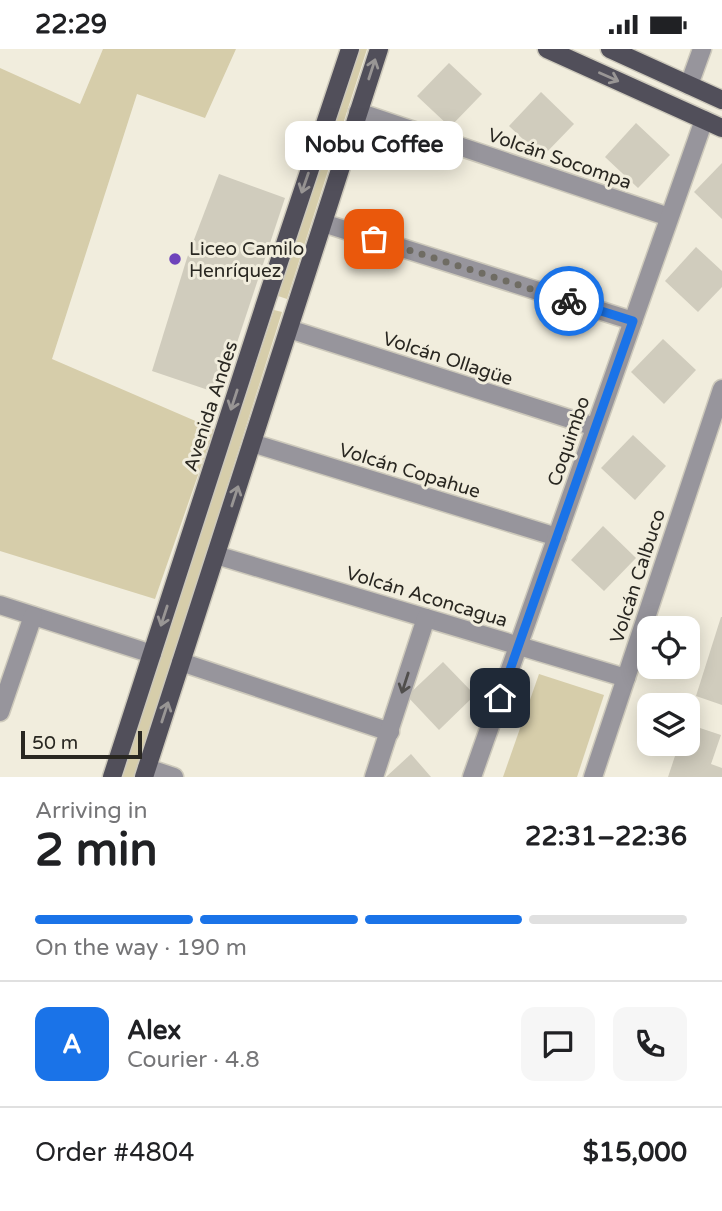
<!DOCTYPE html>
<meta charset="utf-8">
<style>
body{margin:0;font-family:"Varela Round",sans-serif;background:#f6f6f6;color:#202124;height:100vh;display:flex;flex-direction:column;font-size:26px;white-space:nowrap}
*{box-sizing:border-box;margin:0}
p{font-size:23px;color:#757577}
.icon{flex:none;width:38px;height:38px;fill:none;stroke:currentColor;stroke-width:2;stroke-linecap:round;stroke-linejoin:round}
.map{position:relative;height:728px;overflow:hidden}
.panel{display:flex;flex-direction:column;background:#fff;flex:1}
.panel>*{flex:none}
.fabs{position:absolute;left:637px;top:567px;display:grid;gap:14px}
.fabs a{display:grid;place-items:center;width:63px;height:63px;border-radius:14px;background:#fff;box-shadow:0 4px 18px #0003;font-size:35px}
.scale{position:absolute;left:21px;bottom:18px;width:121px;box-sizing:border-box;padding-left:7px;border:4px solid #292721;border-top:0;font-size:19px;line-height:24px;white-space:nowrap;color:#292721;-webkit-text-stroke:5px #f1eddd;paint-order:stroke}
.pin{position:absolute;display:grid;place-items:center;width:60px;height:60px;color:#fff;margin:-30px;border-radius:14px;box-shadow:0 4px 10px #0006}
.courier{position:absolute;display:grid;place-items:center;width:70px;height:70px;margin:-35px;border:5px solid #1a73e8;border-radius:50%;background:#fff;color:#222;box-shadow:0 2px 9px #0007}
.bubble{position:absolute;height:49px;border-radius:14px;background:#fff;box-shadow:0 4px 18px #0003;font-size:23px;font-weight:700;line-height:49px;text-align:center}
.headline em{font-style:normal;font-weight:700}
.headline div{display:flex;flex-direction:column-reverse}
.headline{display:flex;align-items:center;justify-content:space-between;height:119px;padding:0 35px}
h1{font-size:46px;font-weight:700;line-height:52px}
.bar{display:grid;grid-template-columns:repeat(4,1fr);gap:10px 7px;align-content:center;height:84px;padding:0 35px}
.bar i{height:9px;border-radius:5px;background:#e0e0e0}
.bar .selected{background:#1a73e8}
.bar p{grid-column:span 4}
.line{display:flex;align-items:center;gap:18px;padding:0 35px;border-top:2px solid #e0e0e0}
.line div{flex:1}
.round{display:grid;place-items:center;flex:none;width:74px;height:74px;border-radius:14px;background:#f6f6f6}
.status{display:flex;justify-content:space-between;align-items:center;height:49px;padding:0 35px;background:#fff;direction:ltr}
.status svg{height:19px;fill:currentColor}
.map>svg:first-child{display:block}
.grass{fill:#d6cdaa}
.building{fill:#d0ccbd}
.lines{fill:none;stroke-linecap:round;stroke-linejoin:round}
.minor-casing{stroke:#cdc9bb;stroke-width:21}
.major-casing{stroke:#cdc9bb;stroke-width:21}
.minor{stroke:#97959c;stroke-width:18}
.major{stroke:#514f5a;stroke-width:18}
.oneway{stroke:#999695}
.oneway2{stroke:#504e4c}
.done{stroke:#6f6c63;stroke-width:7;stroke-dasharray:0 12.6}
.route{stroke:#1a73e8;stroke-width:9}
.poi-dot{fill:#6e43bb;stroke:#f1eddd;stroke-width:2.5}
.labels{text-anchor:middle;stroke-width:6;stroke-linejoin:round;paint-order:stroke}
.street-label{font-size:19px;fill:#292721;stroke:#f1eddd}
.poi-label{font-size:19px;fill:#292721;stroke:#f1eddd;text-anchor:start}
</style>
<div class="status"><b>22:29</b><svg viewBox="0 0 49 12"><path d="M0 12V9h3v3zM5 12V6h3v6zM10 12V3h3v9zM15 12V0h3v12zM26 1h20v11H26zM47 4h2v5h-2z"/></svg></div>
<div class="map">
<svg width="722" height="728" viewBox="0 0 722 728">
<rect width="100%" height="100%" fill="#f1eddd"/>
<!-- grass -->
<g class="grass">
<polygon points="103,0 236,0 205,69 137,45 52,310 214,380 155,550 0,502 0,19 80,55"/>
<polygon points="357,0 367,0 287,250 278,247"/>
<polygon points="274,261 282,263 136,728 121,728"/>
<polygon points="539,625 604,646 577,728 503,728"/>
</g>
<!-- building -->
<g class="building">
<polygon points="449,14 482,45 450,78 417,47"/>
<polygon points="541,43 574,75 542,108 509,77"/>
<polygon points="636,74 670,106 638,139 605,108"/>
<polygon points="722,114 722,170 694,143"/>
<polygon points="219,125 285,149 220,345 152,322 187,209"/>
<polygon points="696,198 722,222 722,238 698,263 665,232"/>
<polygon points="663,290 696,321 664,355 631,323"/>
<polygon points="633,386 666,417 635,451 601,419"/>
<polygon points="603,477 636,509 604,542 571,511"/>
<polygon points="721,568 722,568 722,656 696,647"/>
<polygon points="443,613 475,646 439,681 407,647"/>
<polygon points="688,675 721,686 711,715 722,719 722,728 668,728 679,695 688,695"/>
<polygon points="411,705 431,728 386,728"/>
</g>
<g class="lines">
<!-- minor casing -->
<g class="minor-casing">
<g id="minor">
<polyline points="689,36 702,0"/>
<polyline points="358,63 669,168"/>
<polyline points="323,174 633,272"/>
<polyline points="289,280 595,378"/>
<polyline points="252,394 557,488"/>
<polyline points="216,506 626,629"/>
<polyline points="0,556 152,605"/>
<polyline points="181,613 390,683"/>
<polyline points="0,663 33,567"/>
<polyline points="147,719 174,728"/>
<polyline points="374,728 426,569"/>
<polyline points="472,728 704,71"/>
<polyline points="593,728 722,340"/>
</g>
</g>
<!-- major casing -->
<g class="major-casing">
<g id="major">
<polyline points="547,0 722,79"/>
<polyline points="610,0 722,51"/>
<polyline points="112,728 269,243 350,0"/>
<polyline points="144,728 379,0"/>
</g>
</g>
<!-- minor -->
<use href="#minor" class="minor"/>
<!-- major -->
<use href="#major" class="major"/>
</g>
<!-- one-way arrows -->
<defs><path id="oneway-shaft" d="M-6 0H5M1.5-3L5.5 0L1.5 3" fill="none" stroke-width="1.6" stroke-linecap="round" stroke-linejoin="round" transform="scale(1.75)"/></defs>
<g class="oneway">
<use href="#oneway-shaft" transform="translate(372 20) rotate(-72)"/>
<use href="#oneway-shaft" transform="translate(609 28) rotate(24)"/>
<use href="#oneway-shaft" transform="translate(305 134) rotate(109)"/>
<use href="#oneway-shaft" transform="translate(234 351) rotate(108)"/>
<use href="#oneway-shaft" transform="translate(235 447) rotate(-72)"/>
<use href="#oneway-shaft" transform="translate(164 567) rotate(108)"/>
<use href="#oneway-shaft" transform="translate(165 663) rotate(-72)"/>
</g>
<use class="oneway2" href="#oneway-shaft" transform="translate(405 634) rotate(108)"/>
<g class="lines">
<!-- done -->
<polyline class="done" points="374,190 569,252"/>
<!-- route -->
<polyline class="route" points="500,649 633,272 569,252"/>
</g>
<!-- markers -->
<circle class="poi-dot" cx="175" cy="210" r="7"/>
<g class="labels">
<!-- street labels -->
<g class="street-label">
<text transform="translate(560 109) rotate(19)" y="7">Volcán Socompa</text>
<text transform="translate(448 309) rotate(18)" y="7">Volcán Ollagüe</text>
<text transform="translate(210 357) rotate(-72)" y="7">Avenida Andes</text>
<text transform="translate(568 392) rotate(-71)" y="7">Coquimbo</text>
<text transform="translate(410 421) rotate(17)" y="7">Volcán Copahue</text>
<text transform="translate(637 527) rotate(-72)" y="7">Volcán Calbuco</text>
<text transform="translate(427 547) rotate(17)" y="7">Volcán Aconcagua</text>
</g>
<!-- poi labels -->
<g class="poi-label">
<text x="189" y="206">Liceo Camilo<tspan x="189" dy="22">Henríquez</tspan></text>
</g>
</g>
</svg>
<div class="fabs">
<a><svg class="icon" aria-label="locate" viewBox="0 0 24 24"><circle cx="12" cy="12" r="6"/><path d="M12 2v4M12 18v4M2 12h4M18 12h4"/></svg></a>
<a><svg class="icon" aria-label="layers" viewBox="0 0 24 24"><path d="M12 4l9 5-9 5-9-5zM3 14l9 5 9-5"/></svg></a>
</div>
<div class="scale">50 m</div>
<div class="pin" style="left:374px;top:190px;background:#ea580c"><svg class="icon" aria-label="bag" viewBox="0 0 24 24"><path d="M5 8h14l-1 12H6zM9 8a3 3 0 0 1 6 0"/></svg></div>
<div class="pin" style="left:500px;top:649px;background:#1f2937"><svg class="icon" aria-label="home" viewBox="0 0 24 24"><path d="M3 11l9-7 9 7M6 9v11h12V9"/></svg></div>
<div class="courier" style="left:569px;top:252px"><svg class="icon" aria-label="bike" viewBox="0 0 24 24"><circle cx="6" cy="16" r="4"/><circle cx="18" cy="16" r="4"/><path d="M6 16l4-8h5l3 8M10 8l3 8H6M13 5h3"/></svg></div>
<div class="bubble" style="left:285px;top:72px;width:178px">Nobu Coffee</div>
</div>
<section class="panel">
<div class="headline"><div><h1>2 min</h1><p>Arriving in</p></div><em>22:31–22:36</em></div>
<div class="bar"><i class="selected"></i><i class="selected"></i><i class="selected"></i><i></i><p>On the way · 190 m</p></div>
<div class="line" style="height:126px"><b class="round" style="background:#1a73e8;color:#fff">A</b><div><b>Alex</b><p>Courier · 4.8</p></div><a class="round"><svg class="icon" aria-label="chat" viewBox="0 0 24 24"><path d="M4 5h16v11H9l-5 4z"/></svg></a><a class="round"><svg class="icon" aria-label="phone" viewBox="0 0 24 24"><path d="M5 4h4l2 5-3 2q2 4 5 5l2-3 5 2v4C11 20 4 13 5 4z"/></svg></a></div>
<div class="line" style="height:91px"><div>Order #4804</div><b>$15,000</b></div>
</section>
